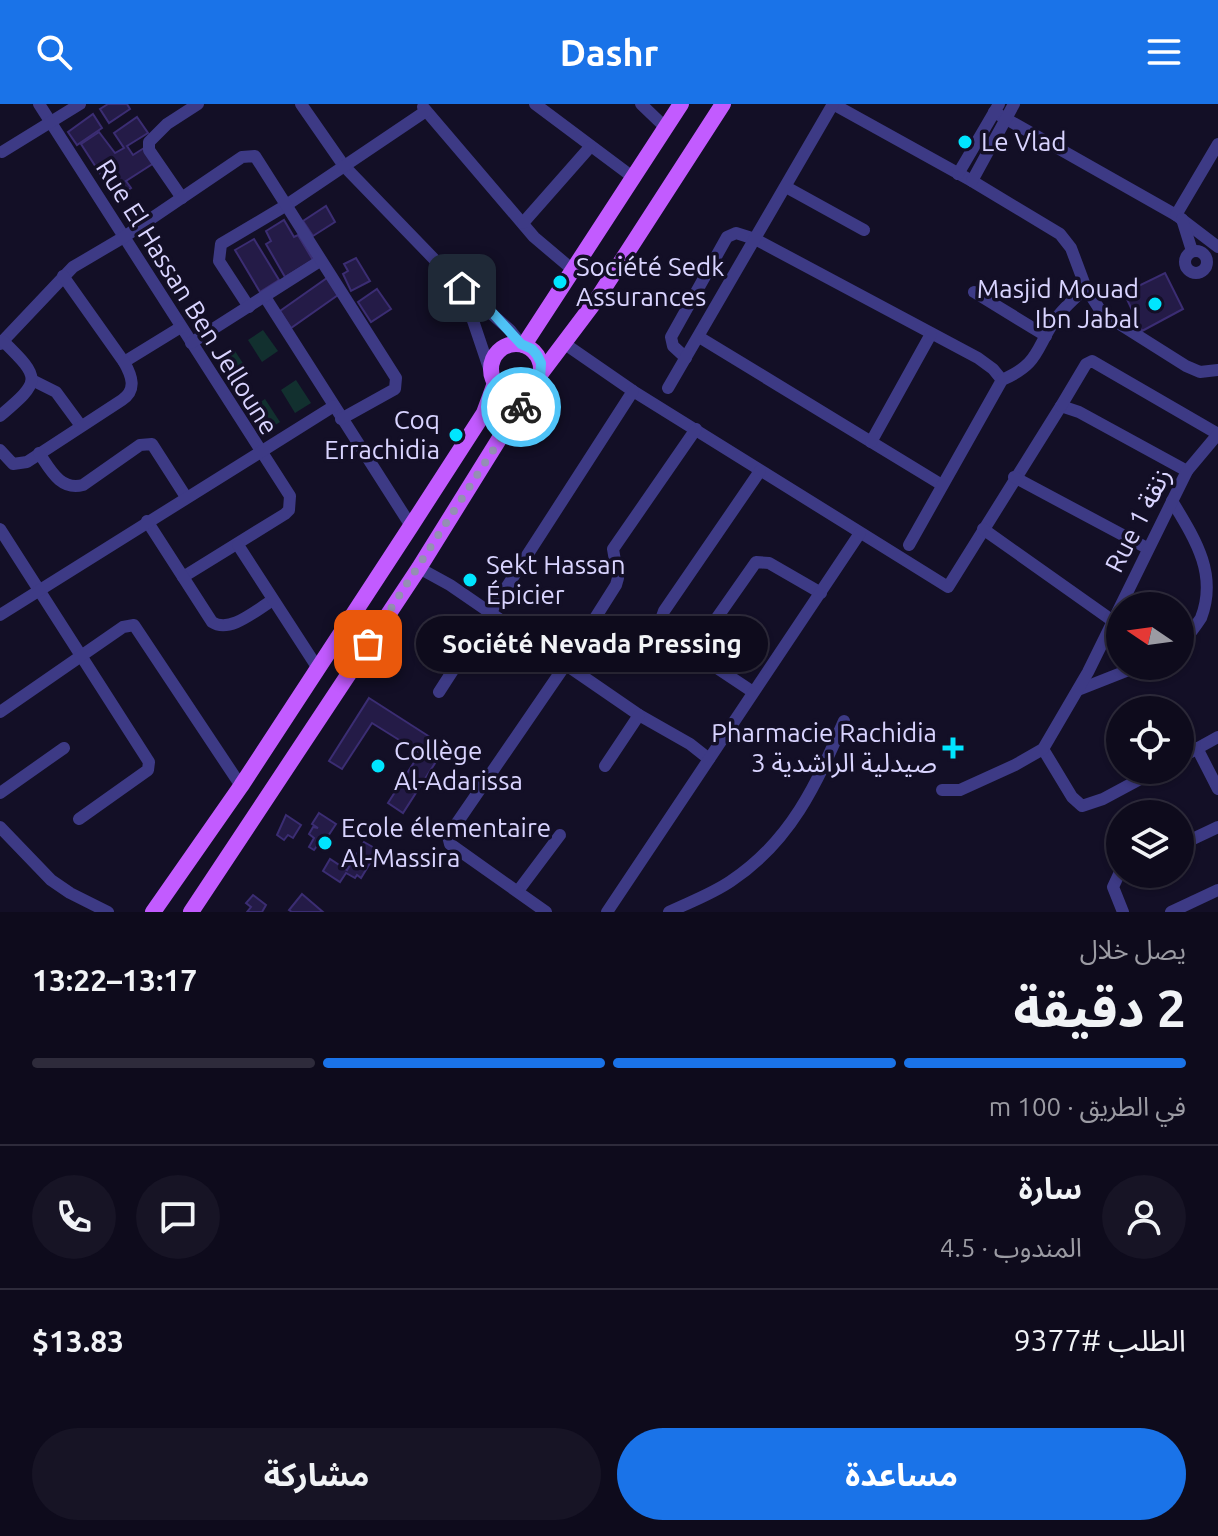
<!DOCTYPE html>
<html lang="ar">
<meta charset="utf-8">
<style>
body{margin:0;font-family:Ubuntu,"Noto Sans Arabic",sans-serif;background:#171425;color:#f1f3f6;direction:rtl;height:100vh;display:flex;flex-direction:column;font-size:30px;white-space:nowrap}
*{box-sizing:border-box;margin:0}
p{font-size:26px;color:#9b9ba3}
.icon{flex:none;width:44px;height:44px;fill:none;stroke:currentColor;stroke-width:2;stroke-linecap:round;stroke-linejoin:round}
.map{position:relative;height:808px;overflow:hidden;direction:ltr}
.panel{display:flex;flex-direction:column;background:#0e0b1c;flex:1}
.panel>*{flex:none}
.needle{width:52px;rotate:283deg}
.buttons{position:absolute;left:1106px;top:488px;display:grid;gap:16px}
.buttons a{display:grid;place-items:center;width:88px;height:88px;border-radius:50%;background:#0e0b1c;box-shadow:0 2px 6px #0004,0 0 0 2px #2e2b3b;font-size:40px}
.pin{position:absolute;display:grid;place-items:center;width:68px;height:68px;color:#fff;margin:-34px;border-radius:16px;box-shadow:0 4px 12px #0006}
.courier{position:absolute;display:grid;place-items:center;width:80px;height:80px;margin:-40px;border:6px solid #4fc3f7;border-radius:50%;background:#fff;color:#222;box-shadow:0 2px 10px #0007}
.bubble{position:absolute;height:56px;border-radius:28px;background:#0e0b1c;box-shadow:0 2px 6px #0004,0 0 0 2px #2e2b3b;font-size:26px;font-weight:700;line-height:56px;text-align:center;direction:rtl}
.headline em{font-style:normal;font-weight:700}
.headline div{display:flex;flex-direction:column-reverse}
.headline{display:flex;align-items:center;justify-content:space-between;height:136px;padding:0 32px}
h1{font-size:52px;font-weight:700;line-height:60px}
.bar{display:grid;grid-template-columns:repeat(4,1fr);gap:12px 8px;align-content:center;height:96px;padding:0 32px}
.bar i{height:10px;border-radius:6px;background:#2e2b3b}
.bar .selected{background:#1a73e8}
.bar p{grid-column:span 4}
.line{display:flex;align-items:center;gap:20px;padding:0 32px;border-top:2px solid #2e2b3b}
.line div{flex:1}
.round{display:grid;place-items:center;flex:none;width:84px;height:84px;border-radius:42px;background:#171425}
.action{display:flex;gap:16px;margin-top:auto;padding:16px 32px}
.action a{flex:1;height:92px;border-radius:48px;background:#1a73e8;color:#fff;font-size:32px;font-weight:700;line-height:92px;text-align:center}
.action a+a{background:#171425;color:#f1f3f6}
header{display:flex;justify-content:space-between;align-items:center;height:104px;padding:0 32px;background:#1a73e8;color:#fff;font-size:36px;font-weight:700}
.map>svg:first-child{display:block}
.green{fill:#12302f}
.building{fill:#241b47;stroke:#3b2d73;stroke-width:2}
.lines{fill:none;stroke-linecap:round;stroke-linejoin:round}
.minor{stroke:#3d3a85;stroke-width:12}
.major{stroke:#c25bff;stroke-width:16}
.done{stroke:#948fb3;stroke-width:8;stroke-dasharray:0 14.4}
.route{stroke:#4fc3f7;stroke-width:10}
.poi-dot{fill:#00e5ff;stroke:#130f26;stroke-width:3}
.labels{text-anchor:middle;stroke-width:7;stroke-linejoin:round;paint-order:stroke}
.poi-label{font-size:26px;fill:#d9d4ff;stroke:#130f26;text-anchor:start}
.street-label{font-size:26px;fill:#d9d4ff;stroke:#130f26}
</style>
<header><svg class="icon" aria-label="menu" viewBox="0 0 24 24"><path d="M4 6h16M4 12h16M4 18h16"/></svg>Dashr<svg class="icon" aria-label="search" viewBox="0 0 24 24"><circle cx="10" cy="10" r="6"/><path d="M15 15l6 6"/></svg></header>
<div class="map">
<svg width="1218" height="808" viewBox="0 0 1218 808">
<rect width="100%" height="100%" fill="#130f26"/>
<!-- green -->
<g class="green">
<polygon points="263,226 278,247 262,258 248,236"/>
<polygon points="233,244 248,267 232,278 217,255"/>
<polygon points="296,276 311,299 295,309 281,286"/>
<polygon points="265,295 280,318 264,328 250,305"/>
</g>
<!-- building -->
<g class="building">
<polygon points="108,0 127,0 130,5 109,19 100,5"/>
<polygon points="93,10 102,24 77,41 68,28"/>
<polygon points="137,13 148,29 127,42 133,51 144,44 154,59 126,77 131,84 116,94 81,40 99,28 115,49 124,44 114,29"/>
<polygon points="326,102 335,118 313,132 303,117"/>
<polygon points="284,116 294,133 298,131 313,156 285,173 266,140 271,137 266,127"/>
<polygon points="254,135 279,176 260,188 235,146"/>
<polygon points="356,154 370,177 351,187 343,170 348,167 344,160"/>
<polygon points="1165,169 1183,205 1142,227 1124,189"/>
<polygon points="327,174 338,191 291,224 280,207"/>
<polygon points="377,185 391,205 371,218 358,198"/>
<polygon points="369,594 433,635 427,645 439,653 403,709 388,699 420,649 372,619 342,665 329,657"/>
<polygon points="319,709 336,720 320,744 317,742 314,746 309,743 314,734 309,730 313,723 318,724 312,720"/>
<polygon points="286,711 301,721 293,734 288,731 284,736 277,731"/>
<polygon points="364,738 378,746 361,774 357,771 355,774 346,769 340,778 323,767 330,755 347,766"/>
<polygon points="302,790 323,808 292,808 289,806"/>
<polygon points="253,791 266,801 262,808 247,808 251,803 246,799"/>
</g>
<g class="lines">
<!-- minor -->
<g class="minor">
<polyline points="39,0 290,392 289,406 285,410 183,473"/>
<polyline points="301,0 344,62 462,184 510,226 521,240"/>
<polyline points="535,0 634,74"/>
<polyline points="641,0 666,24"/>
<polyline points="833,0 972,77 1060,130 1071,144 1086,184 1102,209 1186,262 1200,268 1218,266"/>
<polyline points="423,3 534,133 573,166"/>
<polyline points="994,8 1176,111 1218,143"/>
<polyline points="2,48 80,0"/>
<polyline points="958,70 999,0"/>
<polyline points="972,77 1014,0"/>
<polyline points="786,83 864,126"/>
<polyline points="182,94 149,46 149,38 167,20 198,0"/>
<polyline points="1176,111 1218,40"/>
<polyline points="1182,115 1192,147"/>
<polyline points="523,119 590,43"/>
<circle cx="1196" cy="158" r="11"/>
<polyline points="462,184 491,270"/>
<polyline points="974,188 1046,232"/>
<polyline points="265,193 411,422"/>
<polyline points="249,203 219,157 221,140 285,102 426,7"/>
<polyline points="699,233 942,381"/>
<polyline points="191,239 320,157"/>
<polyline points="0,240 73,163 124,133 242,53 255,52 396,274 395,285 341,315"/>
<polyline points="565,240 633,287 948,483 1061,302 1079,308 1187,367"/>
<polyline points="686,254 673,242 671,233 727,133 736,129 755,135 978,254 993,265 1002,276"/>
<polyline points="124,258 181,223"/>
<polyline points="32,276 56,288 81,322"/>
<polyline points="668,284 833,0"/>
<polyline points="1061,302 1086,260 1092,257 1218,330"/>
<path d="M0 312C41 277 42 275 3 237"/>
<polyline points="871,338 931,230"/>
<path d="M0 346 13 360 27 358 122 296C137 286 132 272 124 258L63 172"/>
<path d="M39 349C50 365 60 387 83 381L140 341 152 340 186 393"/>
<polyline points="1014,373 1147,444"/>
<path d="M1172 397C1195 435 1218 470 1201 514 1195 523 1189 532 1180 538"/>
<path d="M147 417 212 518C230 530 256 506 273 496"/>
<polyline points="0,425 149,658 148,666 79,715"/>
<polyline points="983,425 1113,517"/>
<polyline points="238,441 317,563"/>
<path d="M909 441 1002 276C1039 260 1035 246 1055 216 1063 204 1075 194 1086 184"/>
<polyline points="419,464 450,481 639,611 690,640 709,655"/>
<polyline points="0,511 334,302"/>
<polyline points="693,548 756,458 769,459 821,489"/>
<polyline points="1078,586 1139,562"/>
<polyline points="439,588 633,287"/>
<polyline points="753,588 693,548 659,521 664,507 760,367"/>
<polyline points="0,608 123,523 134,521 241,682"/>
<polyline points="1197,644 1218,685"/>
<polyline points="1043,645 1072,693 1082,702 1103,695 1157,666"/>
<polyline points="1180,654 1218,633"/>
<polyline points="605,662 639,611"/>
<polyline points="942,686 960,686 1015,661 1043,645 1088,568 1187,367 1218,330"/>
<polyline points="0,689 64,644"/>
<polyline points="0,723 51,776 70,789 108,808"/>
<polyline points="1180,741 1218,723"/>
<polyline points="1120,768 1113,783 1123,808"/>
<polyline points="518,787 560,731"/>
<polyline points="546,808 450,740 448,732 566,560 616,481 618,474 613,445 696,325"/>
<polyline points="607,808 860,429"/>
<path d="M669 808C690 798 712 790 731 777 791 737 816 681 844 617"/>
<polyline points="1171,808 1218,786"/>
</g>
<!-- major -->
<g class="major">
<circle cx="516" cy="265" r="25"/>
<polyline points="524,241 681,0"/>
<polyline points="542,268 597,195 723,0"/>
<polyline points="153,808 241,682 411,422 484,309 495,279"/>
<polyline points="191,808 419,464 529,287"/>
</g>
</g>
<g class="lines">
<!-- done -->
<polyline class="done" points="368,540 521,303"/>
<!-- route -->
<polyline class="route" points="462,184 489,205 521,240 532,245 537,251 541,259 540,276 521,303"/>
</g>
<!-- markers -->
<g class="poi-dot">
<circle cx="965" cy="38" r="8"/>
<circle cx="560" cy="178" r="8"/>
<circle cx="1155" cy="200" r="8"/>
<circle cx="456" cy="331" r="8"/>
<circle cx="470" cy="476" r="8"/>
<path d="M949 632h8v8h8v8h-8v8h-8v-8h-8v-8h8z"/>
<circle cx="378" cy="662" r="8"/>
<circle cx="325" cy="739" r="8"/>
</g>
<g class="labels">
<!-- poi labels -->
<g class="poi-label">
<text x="981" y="47">Le Vlad</text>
<text x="576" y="172">Société Sedk<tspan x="576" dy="30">Assurances</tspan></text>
<text x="1139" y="194" text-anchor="end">Masjid Mouad<tspan x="1139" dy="30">Ibn Jabal</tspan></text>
<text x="440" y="325" text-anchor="end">Coq<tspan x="440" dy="30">Errachidia</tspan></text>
<text x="486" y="470">Sekt Hassan<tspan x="486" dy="30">Épicier</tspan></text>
<text x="937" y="638" text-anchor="end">Pharmacie Rachidia<tspan x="937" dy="30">3 صيدلية الراشدية</tspan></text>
<text x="394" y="656">Collège<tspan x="394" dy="30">Al-Adarissa</tspan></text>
<text x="341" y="733">Ecole élementaire<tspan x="341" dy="30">Al-Massira</tspan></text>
</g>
<!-- street labels -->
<g class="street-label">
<text transform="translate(187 193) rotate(58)" y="9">Rue El Hassan Ben Jelloune</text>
<text transform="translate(1138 416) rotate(-63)" y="9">Rue 1 زنقة</text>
</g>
</g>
</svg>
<div class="buttons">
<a><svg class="needle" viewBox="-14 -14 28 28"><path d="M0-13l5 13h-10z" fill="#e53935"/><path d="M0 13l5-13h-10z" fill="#9b9ba3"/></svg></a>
<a><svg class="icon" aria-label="locate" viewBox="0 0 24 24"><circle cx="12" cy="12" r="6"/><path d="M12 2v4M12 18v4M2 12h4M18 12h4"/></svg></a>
<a><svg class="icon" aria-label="layers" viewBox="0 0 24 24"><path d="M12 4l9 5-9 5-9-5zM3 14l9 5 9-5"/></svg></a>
</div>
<div class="pin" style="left:368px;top:540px;background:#ea580c"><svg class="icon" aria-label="bag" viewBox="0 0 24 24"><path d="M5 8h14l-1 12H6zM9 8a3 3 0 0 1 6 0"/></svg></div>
<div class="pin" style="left:462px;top:184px;background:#1f2937"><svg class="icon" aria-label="home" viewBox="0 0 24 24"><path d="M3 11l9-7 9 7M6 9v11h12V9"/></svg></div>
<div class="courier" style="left:521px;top:303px"><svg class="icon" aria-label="bike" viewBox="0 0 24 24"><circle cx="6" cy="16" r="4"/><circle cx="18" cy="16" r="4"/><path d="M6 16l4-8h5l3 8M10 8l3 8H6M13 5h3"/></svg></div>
<div class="bubble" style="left:416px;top:512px;width:352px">Société Nevada Pressing</div>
</div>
<section class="panel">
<div class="headline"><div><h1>2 دقيقة</h1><p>يصل خلال</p></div><em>13:17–13:22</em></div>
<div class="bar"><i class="selected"></i><i class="selected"></i><i class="selected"></i><i></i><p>في الطريق · 100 m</p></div>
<div class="line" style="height:144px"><a class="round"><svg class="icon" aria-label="person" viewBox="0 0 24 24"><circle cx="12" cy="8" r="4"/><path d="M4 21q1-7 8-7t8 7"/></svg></a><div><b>سارة</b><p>المندوب · 4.5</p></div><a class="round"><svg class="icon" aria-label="chat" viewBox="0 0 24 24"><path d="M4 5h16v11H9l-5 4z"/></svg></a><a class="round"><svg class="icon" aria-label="phone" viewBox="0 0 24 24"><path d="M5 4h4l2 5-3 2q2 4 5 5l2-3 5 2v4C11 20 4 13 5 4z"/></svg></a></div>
<div class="line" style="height:104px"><div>الطلب #9377</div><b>$13.83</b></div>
<div class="action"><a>مساعدة</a><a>مشاركة</a></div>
</section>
